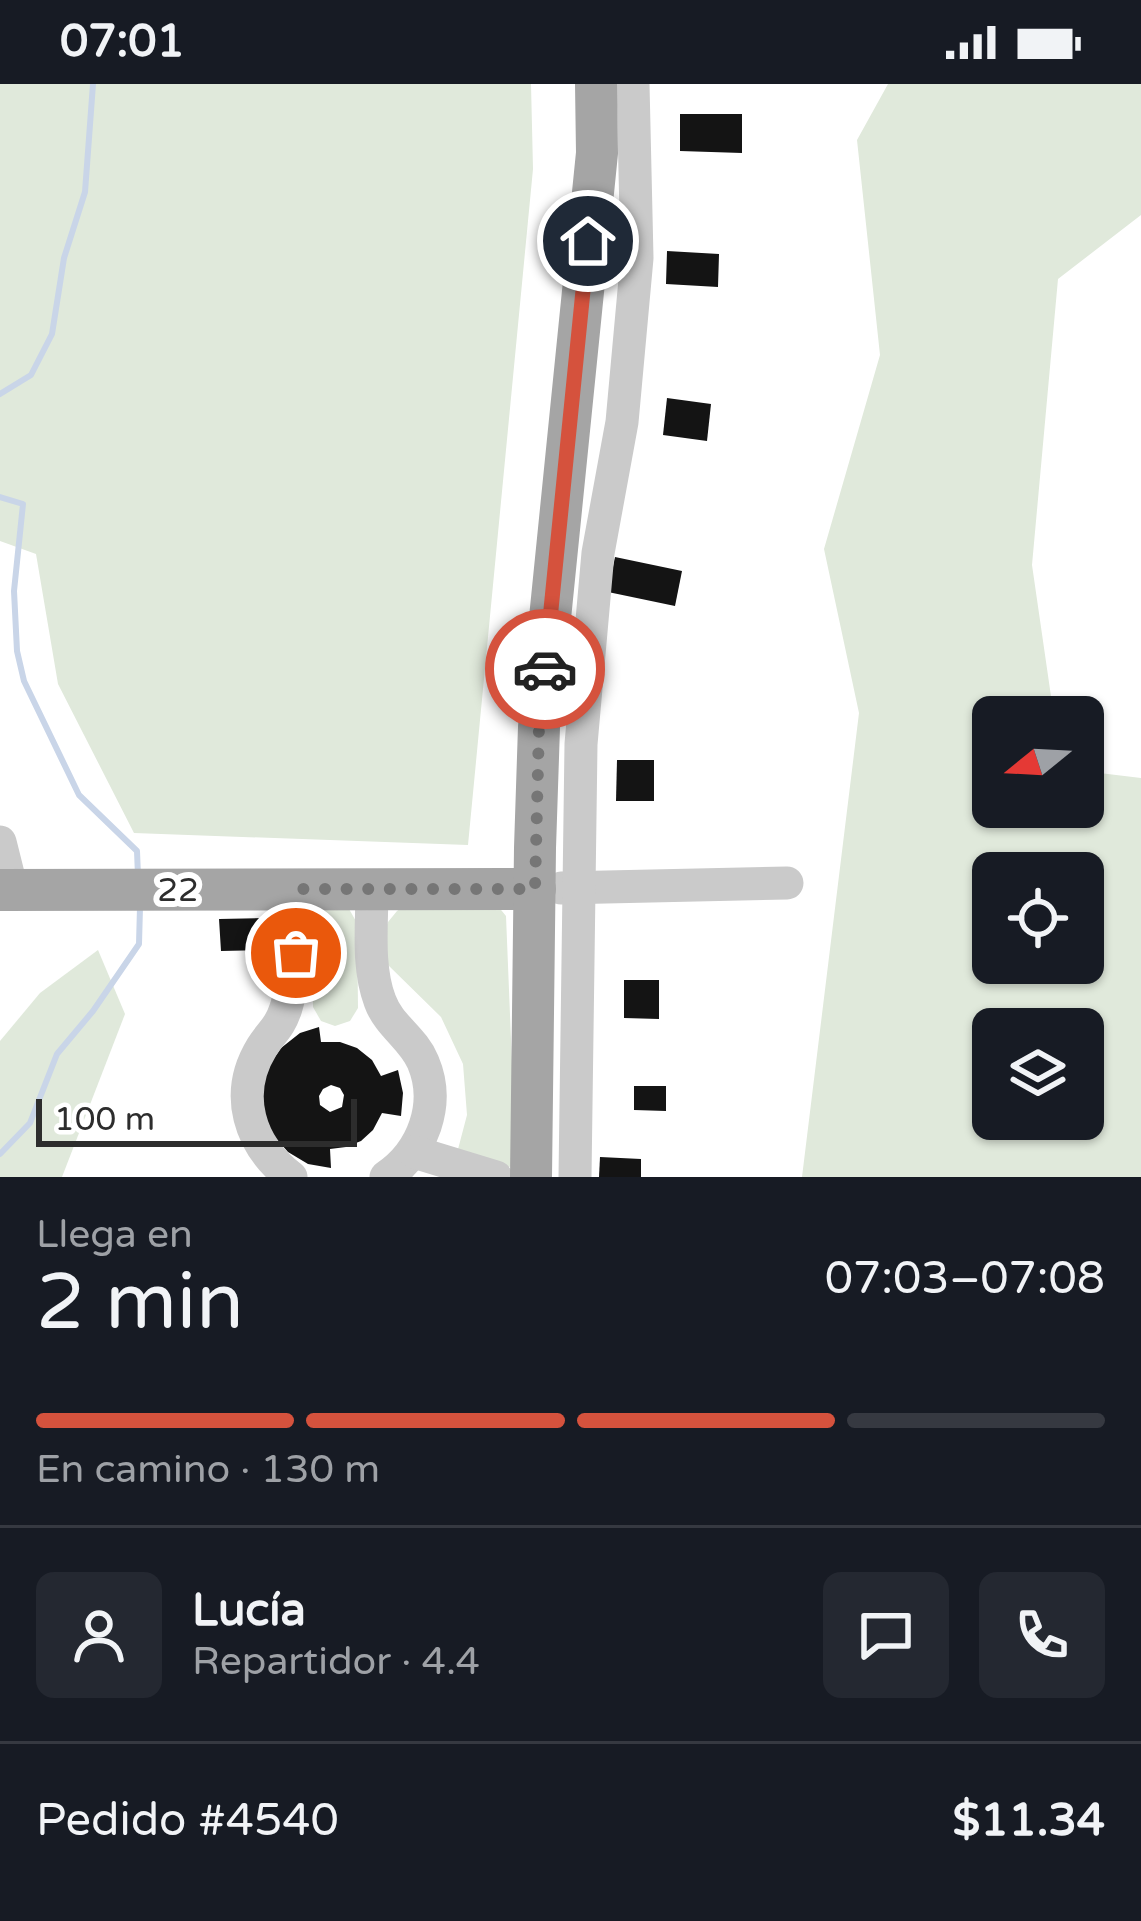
<!DOCTYPE html>
<html lang="es">
<meta charset="utf-8">
<style>
body{margin:0;font-family:"Varela Round",sans-serif;background:#242831;color:#f1f3f6;height:100vh;display:flex;flex-direction:column;font-size:45px;white-space:nowrap}
*{box-sizing:border-box;margin:0}
p{font-size:39px;color:#9ea1a6}
.icon{flex:none;width:66px;height:66px;fill:none;stroke:currentColor;stroke-width:2;stroke-linecap:round;stroke-linejoin:round}
.map{position:relative;height:1093px;overflow:hidden}
.drawer{display:flex;flex-direction:column;background:#171b24;flex:1}
.drawer>*{flex:none}
.needle{width:78px;rotate:252deg}
.tools{position:absolute;left:972px;top:612px;display:grid;gap:24px}
.tools a{display:grid;place-items:center;width:132px;height:132px;border-radius:18px;background:#171b24;box-shadow:0 3px 9px #0004;font-size:60px}
.scale{position:absolute;left:36px;bottom:30px;width:321px;box-sizing:border-box;padding-left:12px;border:6px solid #2d2d2d;border-top:0;font-size:33px;line-height:42px;white-space:nowrap;color:#2d2d2d;-webkit-text-stroke:9px #fff;paint-order:stroke}
.pin{position:absolute;display:grid;place-items:center;width:102px;height:102px;color:#fff;margin:-51px;border:6px solid #fff;border-radius:50%;box-shadow:0 3px 12px #0007}
.courier{position:absolute;display:grid;place-items:center;width:120px;height:120px;margin:-60px;border:9px solid #d5523d;border-radius:50%;background:#fff;color:#222;box-shadow:0 3px 15px #0007}
.overview em{font-style:normal;font-weight:600}
.overview div{display:flex;flex-direction:column-reverse}
.overview{display:flex;align-items:center;justify-content:space-between;height:204px;padding:0 36px}
h1{font-size:78px;font-weight:600;line-height:90px}
.bar{display:grid;grid-template-columns:repeat(4,1fr);gap:18px 12px;align-content:center;height:144px;padding:0 36px}
.bar i{height:15px;border-radius:9px;background:#363941}
.bar .selected{background:#d5523d}
.bar p{grid-column:span 4}
.line{display:flex;align-items:center;gap:30px;padding:0 36px;border-top:3px solid #363941}
.line div{flex:1}
.round{display:grid;place-items:center;flex:none;width:126px;height:126px;border-radius:18px;background:#242831}
.status{display:flex;justify-content:space-between;align-items:center;height:84px;padding:0 60px;background:#171b24;direction:ltr}
.status svg{height:33px;fill:currentColor}
.map>svg:first-child{display:block}
.green{fill:#e0e9db;fill-rule:evenodd}
.lines{fill:none;stroke-linecap:round;stroke-linejoin:round}
.stream{stroke:#c9d5e8;stroke-width:6}
.building{fill:#141414;fill-rule:evenodd}
.minor{stroke:#cacaca;stroke-width:33}
.major{stroke:#a5a5a5;stroke-width:42}
.done{stroke:#767676;stroke-width:12;stroke-dasharray:0 21.6}
.route{stroke:#d5523d;stroke-width:15}
.labels{text-anchor:middle;stroke-width:12;stroke-linejoin:round;paint-order:stroke}
.street-label{font-size:33px;fill:#2d2d2d;stroke:#fff}
</style>
<div class="status"><b>07:01</b><svg viewBox="0 0 49 12"><path d="M0 12V9h3v3zM5 12V6h3v6zM10 12V3h3v9zM15 12V0h3v12zM26 1h20v11H26zM47 4h2v5h-2z"/></svg></div>
<div class="map">
<svg width="1141" height="1093" viewBox="0 0 1141 1093">
<rect width="100%" height="100%" fill="#fff"/>
<!-- green -->
<g class="green">
<polygon points="0,0 531,0 533,85 468,761 134,749 58,600 36,470 0,457"/>
<path d="M888 0H1141V131L1058 195 1032 481 1054 633H993V723H1083V687L1141 694V1093H802L859 629 824 465 880 271 857 56ZM993 789H1083V879H993ZM993 945H1083V1035H993Z"/>
<polygon points="409,819 497,821 506,832 516,1079 510,1083 457,1069 467,1031 463,980 441,933 388,881 383,852 388,838 397,827"/>
<polygon points="323,823 349,825 357,839 358,924 350,937 335,942 321,937 313,923 312,839 314,833"/>
<polygon points="98,866 125,930 62,1093 0,1093 0,957 40,909"/>
</g>
<g class="lines">
<!-- stream -->
<g class="stream">
<polyline points="0,310 31,291 52,250 64,174 85,108 93,0"/>
<polyline points="0,413 23,420 14,507 17,567 24,597 79,711 137,767 138,792"/>
<polyline points="0,1070 30,1039 57,970 93,927 139,860 140,823"/>
</g>
</g>
<!-- building -->
<g class="building">
<polygon points="680,30 742,30 742,69 680,67"/>
<polygon points="667,167 719,170 718,203 666,200"/>
<polygon points="667,314 711,320 707,357 663,351"/>
<polygon points="615,473 682,487 675,522 608,508"/>
<polygon points="617,676 654,676 654,717 616,717"/>
<polygon points="262,834 263,866 221,867 219,835"/>
<polygon points="624,896 659,896 659,935 624,934"/>
<path d="M319 943 321 958H340L357 964 372 976 381 992 398 986 403 1009 401 1032 382 1029 373 1046 361 1057 346 1063 330 1065 331 1084 308 1080 288 1068 273 1051 264 1029 262 1006 268 983 281 964 300 949ZM331 1001 340 1004 344 1011 342 1023 330 1028 320 1021 319 1012 323 1005Z"/>
<polygon points="634,1002 666,1002 666,1027 634,1026"/>
<polygon points="600,1073 641,1075 641,1093 599,1093"/>
</g>
<g class="lines">
<!-- minor -->
<g class="minor">
<polyline points="0,758 12,806"/>
<polyline points="561,804 787,799"/>
<path d="M372 805C372 841 367 883 380 917 389 942 413 954 423 978 441 1020 423 1068 386 1093"/>
<polyline points="414,1068 496,1093"/>
<path d="M291 1093C249 1061 233 1010 262 963 272 947 279 945 286 924 297 886 299 844 303 805"/>
<polyline points="575,1093 581,660 598,469 622,338 637,174 633,0"/>
</g>
<!-- major -->
<g class="major">
<polyline points="0,806 535,805"/>
<polyline points="531,1093 535,764 539,643 597,69 596,0"/>
</g>
</g>
<g class="lines">
<!-- done -->
<polyline class="done" points="296,869 303,805 535,805 539,643 545,585"/>
<!-- route -->
<polyline class="route" points="545,585 588,157"/>
</g>
<g class="labels">
<!-- street labels -->
<g class="street-label">
<text x="178" y="817">22</text>
</g>
</g>
</svg>
<div class="tools">
<a><svg class="needle" viewBox="-14 -14 28 28"><path d="M0-13l5 13h-10z" fill="#e53935"/><path d="M0 13l5-13h-10z" fill="#9ea1a6"/></svg></a>
<a><svg class="icon" aria-label="locate" viewBox="0 0 24 24"><circle cx="12" cy="12" r="6"/><path d="M12 2v4M12 18v4M2 12h4M18 12h4"/></svg></a>
<a><svg class="icon" aria-label="layers" viewBox="0 0 24 24"><path d="M12 4l9 5-9 5-9-5zM3 14l9 5 9-5"/></svg></a>
</div>
<div class="scale">100 m</div>
<div class="pin" style="left:296px;top:869px;background:#ea580c"><svg class="icon" aria-label="bag" viewBox="0 0 24 24"><path d="M5 8h14l-1 12H6zM9 8a3 3 0 0 1 6 0"/></svg></div>
<div class="pin" style="left:588px;top:157px;background:#1f2937"><svg class="icon" aria-label="home" viewBox="0 0 24 24"><path d="M3 11l9-7 9 7M6 9v11h12V9"/></svg></div>
<div class="courier" style="left:545px;top:585px"><svg class="icon" aria-label="car" viewBox="0 0 24 24"><path d="M5 17H2v-5l4-1 3-4h7l3 4 3 1v5h-3M9 17h6M6 11h13"/><circle cx="7" cy="17" r="2"/><circle cx="17" cy="17" r="2"/></svg></div>
</div>
<section class="drawer">
<div class="overview"><div><h1>2 min</h1><p>Llega en</p></div><em>07:03–07:08</em></div>
<div class="bar"><i class="selected"></i><i class="selected"></i><i class="selected"></i><i></i><p>En camino · 130 m</p></div>
<div class="line" style="height:216px"><a class="round"><svg class="icon" aria-label="person" viewBox="0 0 24 24"><circle cx="12" cy="8" r="4"/><path d="M4 21q1-7 8-7t8 7"/></svg></a><div><b>Lucía</b><p>Repartidor · 4.4</p></div><a class="round"><svg class="icon" aria-label="chat" viewBox="0 0 24 24"><path d="M4 5h16v11H9l-5 4z"/></svg></a><a class="round"><svg class="icon" aria-label="phone" viewBox="0 0 24 24"><path d="M5 4h4l2 5-3 2q2 4 5 5l2-3 5 2v4C11 20 4 13 5 4z"/></svg></a></div>
<div class="line" style="height:156px"><div>Pedido #4540</div><b>$11.34</b></div>
</section>
